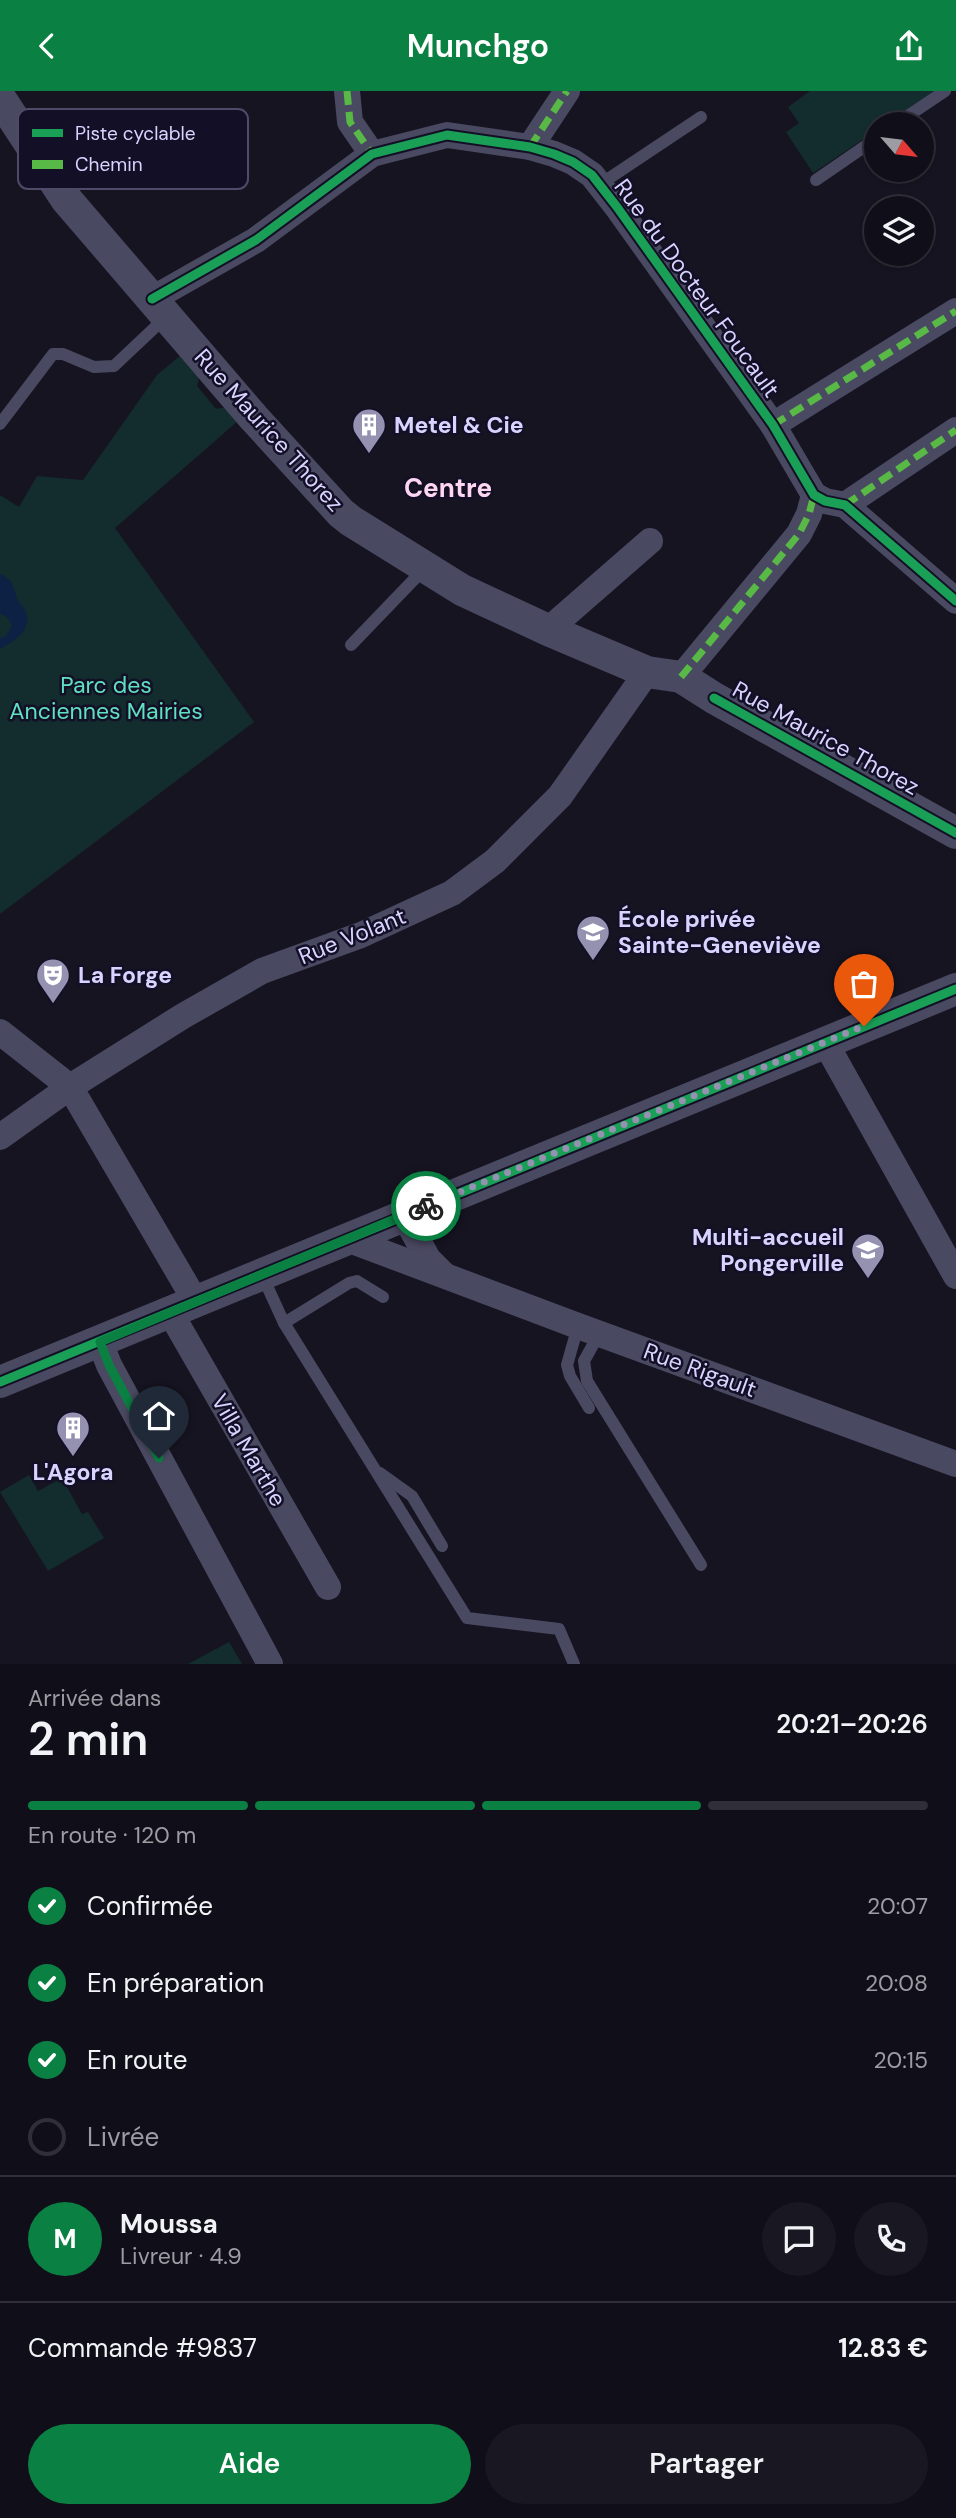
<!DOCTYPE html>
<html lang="fr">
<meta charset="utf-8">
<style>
body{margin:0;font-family:"DM Sans",sans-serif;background:#191822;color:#f1f3f6;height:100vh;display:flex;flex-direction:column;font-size:26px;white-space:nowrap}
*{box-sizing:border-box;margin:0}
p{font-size:23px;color:#9c9ca2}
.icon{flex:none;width:38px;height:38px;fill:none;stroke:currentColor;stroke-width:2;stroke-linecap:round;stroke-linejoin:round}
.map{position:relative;height:1573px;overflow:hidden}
.drawer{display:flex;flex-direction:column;background:#100f19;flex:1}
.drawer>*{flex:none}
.needle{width:46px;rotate:118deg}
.buttons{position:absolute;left:864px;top:21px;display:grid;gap:14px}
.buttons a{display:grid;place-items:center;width:70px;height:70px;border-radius:50%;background:#100f19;box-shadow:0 2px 5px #0004,0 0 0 2px #302f38;font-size:35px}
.pin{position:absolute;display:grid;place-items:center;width:60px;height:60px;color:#fff;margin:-72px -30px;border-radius:50% 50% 50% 0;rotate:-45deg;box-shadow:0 0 7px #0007}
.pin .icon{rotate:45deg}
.courier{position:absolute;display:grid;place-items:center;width:70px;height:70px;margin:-35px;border:5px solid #0b8043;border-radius:50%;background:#fff;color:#222;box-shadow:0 2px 9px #0007}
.overview em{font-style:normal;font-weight:600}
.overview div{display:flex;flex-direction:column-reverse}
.overview{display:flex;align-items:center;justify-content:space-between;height:119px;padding:0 28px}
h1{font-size:46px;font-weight:600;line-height:52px}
.bar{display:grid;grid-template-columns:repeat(4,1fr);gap:10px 7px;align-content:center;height:84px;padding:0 28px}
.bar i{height:9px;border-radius:5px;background:#302f38}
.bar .active{background:#0b8043}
.bar p{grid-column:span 4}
.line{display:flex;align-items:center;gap:18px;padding:0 28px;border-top:2px solid #302f38}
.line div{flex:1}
.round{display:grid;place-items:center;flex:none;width:74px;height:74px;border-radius:37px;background:#191822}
ol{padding:0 28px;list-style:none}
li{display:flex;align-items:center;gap:21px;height:77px}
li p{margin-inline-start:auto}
li .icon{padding:7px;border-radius:50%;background:#0b8043;color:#fff;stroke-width:4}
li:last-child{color:#9c9ca2}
li i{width:38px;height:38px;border:4px solid #302f38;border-radius:50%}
.cta{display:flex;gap:14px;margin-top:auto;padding:14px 28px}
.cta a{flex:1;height:80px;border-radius:42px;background:#0b8043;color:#fff;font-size:28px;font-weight:600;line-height:80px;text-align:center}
.cta a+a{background:#191822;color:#f1f3f6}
header{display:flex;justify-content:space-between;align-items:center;height:91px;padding:0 28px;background:#0b8043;color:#fff;font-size:32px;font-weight:600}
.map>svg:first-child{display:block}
.green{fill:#132c2d}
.water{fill:#0d2144}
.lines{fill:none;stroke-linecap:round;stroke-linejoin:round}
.service{stroke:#4a4962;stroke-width:12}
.minor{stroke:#4a4962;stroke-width:26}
.tertiary{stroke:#4a4962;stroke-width:32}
.quiet{stroke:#58b947;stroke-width:7;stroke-dasharray:14 7;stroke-linecap:butt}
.cycleway-casing{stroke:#130f26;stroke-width:13}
.cycleway{stroke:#1a9f57;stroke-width:9}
.done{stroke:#9591b1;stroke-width:7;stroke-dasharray:0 12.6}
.route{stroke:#0b8043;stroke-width:9}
.labels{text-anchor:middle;stroke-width:5;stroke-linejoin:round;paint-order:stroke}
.street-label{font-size:23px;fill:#d9d4ff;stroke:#130f26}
.poi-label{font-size:23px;font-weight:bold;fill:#d9d4ff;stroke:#130f26;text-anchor:start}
.park-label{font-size:23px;fill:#5fe0c0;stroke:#130f26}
.quarter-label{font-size:26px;font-weight:bold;fill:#ffd6f0;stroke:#130f26}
.key{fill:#130f26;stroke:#4e4a67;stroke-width:2}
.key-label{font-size:19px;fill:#d9d4ff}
</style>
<header><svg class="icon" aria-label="back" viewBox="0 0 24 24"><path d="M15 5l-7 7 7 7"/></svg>Munchgo<svg class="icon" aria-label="share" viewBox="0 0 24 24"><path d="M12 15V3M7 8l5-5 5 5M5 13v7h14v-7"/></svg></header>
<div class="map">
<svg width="956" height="1573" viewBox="0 0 956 1573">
<rect width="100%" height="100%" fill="#161421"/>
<!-- green -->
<g class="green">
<polygon points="810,0 936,0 886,33 877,33 877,39 813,82 786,41 799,32 788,16"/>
<polygon points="182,263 200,283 197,295 216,318 226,316 238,330 115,437 254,631 0,823 0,404 19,416 37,385 83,389 157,284"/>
<polygon points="29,1384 38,1400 62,1387 82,1423 88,1421 104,1447 48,1480 0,1401"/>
<polygon points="229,1551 242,1573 188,1573"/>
</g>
<!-- water -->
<path class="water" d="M0 483C12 488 13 494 16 505 17 510 22 514 25 519 34 538 15 550 0 558V548L6 545 12 535 8 527 0 522Z"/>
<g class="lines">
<!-- service -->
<g class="service">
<polyline points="896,33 945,0"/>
<polyline points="816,89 877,47"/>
<polyline points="599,94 701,26"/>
<polyline points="0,333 53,263 63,263 94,276 114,275 167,225"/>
<polyline points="351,554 425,477"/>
<polyline points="262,1184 284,1232 467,1527 559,1538 574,1573"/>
<polyline points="284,1232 349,1192 357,1190 383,1206"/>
<polyline points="578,1235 567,1274 570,1285 589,1317"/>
<polyline points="599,1243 584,1270 587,1290 701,1474"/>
<polyline points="380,1382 412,1405 442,1455"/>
</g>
<!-- minor -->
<g class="minor">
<polyline points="347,0 350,31 372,63"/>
<polyline points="530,56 567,0"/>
<polyline points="152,208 256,149 372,63 447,44 530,56 554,63 573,71 592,84 617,116 773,334 814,404 825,410 845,414 956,510"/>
<polyline points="773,334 956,220"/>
<polyline points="845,414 956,339"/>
<polyline points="548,539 650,450"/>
<polyline points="681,586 799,443 809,423 814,404"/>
<polyline points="0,941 70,996 196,1211"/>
<polyline points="825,951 956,1185"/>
<polyline points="0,1046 70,996 183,925 262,880 361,844 452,802 495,770 560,705 647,581"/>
<polyline points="404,1124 428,1168 443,1183"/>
<polyline points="347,1148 578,1235 956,1373"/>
<polyline points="170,1221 328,1496"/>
<polyline points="100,1251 109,1274 270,1573"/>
</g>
<!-- tertiary -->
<g class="tertiary">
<polyline points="0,7 66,108 254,327 341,422 351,430 462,499 548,539 647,581 681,586 714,607 956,742"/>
<polyline points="0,1291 956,898"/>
</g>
<!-- quiet -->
<g class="quiet">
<polyline points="347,0 350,31 372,63"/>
<polyline points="530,56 567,0"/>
<polyline points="773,334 956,220"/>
<polyline points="845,414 956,339"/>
<polyline points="681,586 799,443 809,423 814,404"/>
</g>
<!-- cycleway casing -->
<g class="cycleway-casing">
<g id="cycleway">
<polyline points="152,208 256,149 372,63 447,44 530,56 554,63 573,71 592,84 617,116 773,334 814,404 825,410 845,414 956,510"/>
<polyline points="714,607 956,742"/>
<polyline points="0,1291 956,898"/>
</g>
</g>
<!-- cycleway -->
<use href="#cycleway" class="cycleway"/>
</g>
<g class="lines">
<!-- done -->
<polyline class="done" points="426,1115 864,935"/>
<!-- route -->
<polyline class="route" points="159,1367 109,1274 100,1251 426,1115"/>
</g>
<!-- icons -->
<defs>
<g id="building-pin" transform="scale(1.75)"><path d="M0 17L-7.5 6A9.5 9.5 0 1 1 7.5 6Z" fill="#9591b1" stroke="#130f26"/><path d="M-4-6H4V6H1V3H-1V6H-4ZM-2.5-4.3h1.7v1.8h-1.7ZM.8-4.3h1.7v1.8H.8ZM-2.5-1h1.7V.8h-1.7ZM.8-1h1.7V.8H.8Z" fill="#fff"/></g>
<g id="school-pin" transform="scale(1.75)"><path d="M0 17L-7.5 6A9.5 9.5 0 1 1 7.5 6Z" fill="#9591b1" stroke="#130f26"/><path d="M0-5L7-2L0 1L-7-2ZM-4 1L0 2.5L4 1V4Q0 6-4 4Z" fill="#fff"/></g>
<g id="theatre-pin" transform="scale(1.75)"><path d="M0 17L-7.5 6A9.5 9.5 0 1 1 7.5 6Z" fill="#9591b1" stroke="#130f26"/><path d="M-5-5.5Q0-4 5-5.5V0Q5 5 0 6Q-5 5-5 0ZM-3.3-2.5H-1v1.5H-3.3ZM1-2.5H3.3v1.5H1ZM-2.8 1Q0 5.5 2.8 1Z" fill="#fff"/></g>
</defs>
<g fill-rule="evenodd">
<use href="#building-pin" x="369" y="334"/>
<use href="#school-pin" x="593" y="841"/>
<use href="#theatre-pin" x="53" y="884"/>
<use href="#school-pin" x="868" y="1159"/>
<use href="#building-pin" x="73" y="1337"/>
</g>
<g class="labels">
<!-- street labels -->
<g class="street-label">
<text transform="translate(697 197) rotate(54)" y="8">Rue du Docteur Foucault</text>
<text transform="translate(269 339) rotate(48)" y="8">Rue Maurice Thorez</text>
<text transform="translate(826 647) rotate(29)" y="8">Rue Maurice Thorez</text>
<text transform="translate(352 845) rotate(-22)" y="8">Rue Volant</text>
<text transform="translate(700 1279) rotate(20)" y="8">Rue Rigault</text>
<text transform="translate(249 1359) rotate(60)" y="8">Villa Marthe</text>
</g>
<!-- poi labels -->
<g class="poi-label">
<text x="394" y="342">Metel &amp; Cie</text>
<text x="618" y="836">École privée<tspan x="618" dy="26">Sainte-Geneviève</tspan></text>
<text x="78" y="892">La Forge</text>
<text x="844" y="1154" text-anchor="end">Multi-accueil<tspan x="844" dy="26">Pongerville</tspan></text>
<text x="73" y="1389" text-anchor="middle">L'Agora</text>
</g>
<!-- park labels -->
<g class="park-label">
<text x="106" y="602">Parc des<tspan x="106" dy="26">Anciennes Mairies</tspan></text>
</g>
<!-- quarter labels -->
<g class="quarter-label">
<text x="448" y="406">Centre</text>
</g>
</g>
<!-- legend -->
<rect x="18" y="18" width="230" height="80" rx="10" class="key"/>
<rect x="32" y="38" width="31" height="8" fill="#1a9f57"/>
<rect x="32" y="69" width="31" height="9" fill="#58b947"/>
<g class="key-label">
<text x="75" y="49">Piste cyclable</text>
<text x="75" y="80">Chemin</text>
</g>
</svg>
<div class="buttons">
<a><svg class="needle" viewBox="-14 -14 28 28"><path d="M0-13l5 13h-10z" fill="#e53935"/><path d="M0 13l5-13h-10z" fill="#9c9ca2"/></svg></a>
<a><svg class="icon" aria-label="layers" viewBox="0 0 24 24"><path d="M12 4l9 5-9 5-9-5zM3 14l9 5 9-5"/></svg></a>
</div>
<div class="pin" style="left:864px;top:935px;background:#ea580c"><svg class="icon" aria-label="bag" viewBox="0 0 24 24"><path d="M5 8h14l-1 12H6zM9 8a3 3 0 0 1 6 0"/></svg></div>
<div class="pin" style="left:159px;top:1367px;background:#1f2937"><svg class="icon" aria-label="home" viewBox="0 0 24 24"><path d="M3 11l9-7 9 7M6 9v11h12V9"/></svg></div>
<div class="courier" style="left:426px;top:1115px"><svg class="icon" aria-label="bike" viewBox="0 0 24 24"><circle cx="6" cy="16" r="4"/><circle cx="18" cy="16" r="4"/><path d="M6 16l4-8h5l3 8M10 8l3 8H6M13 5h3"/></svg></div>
</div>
<section class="drawer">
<div class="overview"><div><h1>2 min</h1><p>Arrivée dans</p></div><em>20:21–20:26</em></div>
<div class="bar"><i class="active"></i><i class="active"></i><i class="active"></i><i></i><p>En route · 120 m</p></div>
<ol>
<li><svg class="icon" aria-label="check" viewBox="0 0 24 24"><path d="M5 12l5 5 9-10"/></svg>Confirmée<p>20:07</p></li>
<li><svg class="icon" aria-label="check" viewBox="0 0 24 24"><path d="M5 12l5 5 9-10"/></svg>En préparation<p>20:08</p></li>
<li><svg class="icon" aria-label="check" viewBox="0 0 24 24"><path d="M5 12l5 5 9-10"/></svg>En route<p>20:15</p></li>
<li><i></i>Livrée</li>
</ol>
<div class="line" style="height:126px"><b class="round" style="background:#0b8043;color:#fff">M</b><div><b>Moussa</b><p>Livreur · 4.9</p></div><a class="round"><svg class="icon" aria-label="chat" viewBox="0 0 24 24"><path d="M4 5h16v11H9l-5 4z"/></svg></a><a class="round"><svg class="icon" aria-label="phone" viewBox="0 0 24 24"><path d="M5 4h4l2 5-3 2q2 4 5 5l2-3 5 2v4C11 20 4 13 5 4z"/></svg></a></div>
<div class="line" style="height:91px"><div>Commande #9837</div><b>12.83 €</b></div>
<div class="cta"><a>Aide</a><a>Partager</a></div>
</section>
